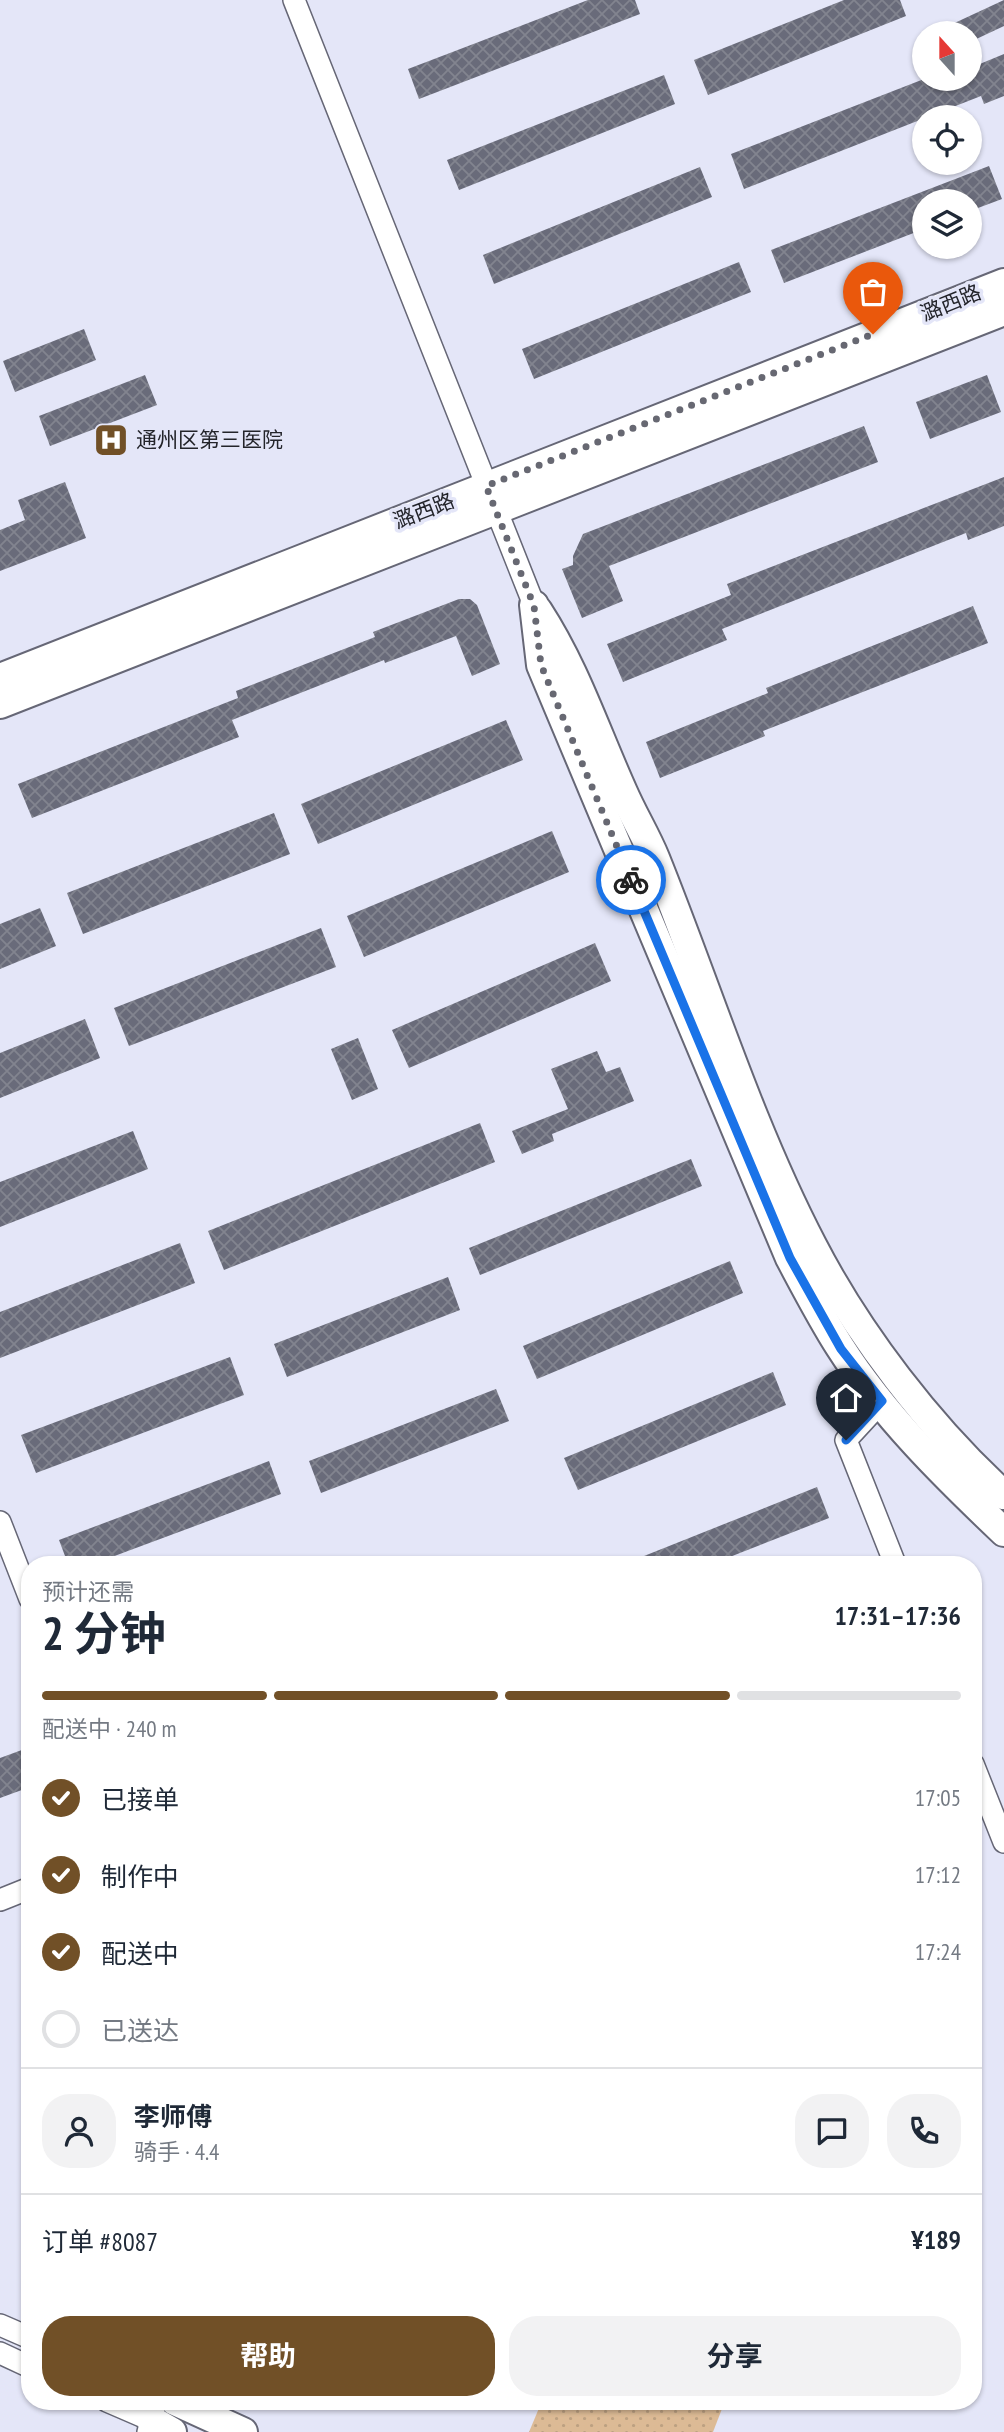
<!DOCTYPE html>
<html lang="zh">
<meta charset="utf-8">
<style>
body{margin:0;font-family:"PT Sans Narrow","Noto Sans SC",sans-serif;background:#f2f2f3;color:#1f2937;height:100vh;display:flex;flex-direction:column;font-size:26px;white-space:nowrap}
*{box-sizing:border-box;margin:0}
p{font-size:23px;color:#747a83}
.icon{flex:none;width:38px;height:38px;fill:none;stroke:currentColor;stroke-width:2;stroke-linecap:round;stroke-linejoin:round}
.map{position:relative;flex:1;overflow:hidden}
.sheet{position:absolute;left:21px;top:1556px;width:961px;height:854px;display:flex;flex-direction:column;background:#fff;border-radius:28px;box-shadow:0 2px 5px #0004}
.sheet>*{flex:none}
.needle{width:46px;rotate:339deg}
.controls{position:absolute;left:912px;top:21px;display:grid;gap:14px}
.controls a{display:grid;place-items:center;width:70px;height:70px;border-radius:50%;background:#fff;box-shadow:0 2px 5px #0004;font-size:35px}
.pin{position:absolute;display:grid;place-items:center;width:60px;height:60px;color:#fff;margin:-72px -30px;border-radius:50% 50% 50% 0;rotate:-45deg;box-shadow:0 0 7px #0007}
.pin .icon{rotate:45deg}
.courier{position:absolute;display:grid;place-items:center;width:70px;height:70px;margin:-35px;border:5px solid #1a73e8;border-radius:50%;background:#fff;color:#222;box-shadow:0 2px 9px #0007}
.head em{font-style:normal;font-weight:700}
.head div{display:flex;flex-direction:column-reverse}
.head{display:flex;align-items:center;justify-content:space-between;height:119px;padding:0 21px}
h1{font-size:46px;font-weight:700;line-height:52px}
.bar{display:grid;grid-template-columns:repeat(4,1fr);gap:10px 7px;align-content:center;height:84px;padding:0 21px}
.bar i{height:9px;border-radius:5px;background:#e0e1e3}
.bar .active{background:#715027}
.bar p{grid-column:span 4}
.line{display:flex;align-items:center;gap:18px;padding:0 21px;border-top:2px solid #e0e1e3}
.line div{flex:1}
.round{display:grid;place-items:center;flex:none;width:74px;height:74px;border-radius:28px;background:#f2f2f3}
ol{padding:0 21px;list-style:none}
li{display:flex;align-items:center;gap:21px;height:77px}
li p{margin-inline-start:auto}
li .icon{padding:7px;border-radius:50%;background:#715027;color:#fff;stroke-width:4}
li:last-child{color:#747a83}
li i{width:38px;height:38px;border:4px solid #e0e1e3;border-radius:50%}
.action{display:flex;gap:14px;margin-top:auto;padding:14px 21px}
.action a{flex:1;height:80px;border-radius:28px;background:#715027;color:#fff;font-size:28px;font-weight:700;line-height:80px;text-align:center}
.action a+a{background:#f2f2f3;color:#1f2937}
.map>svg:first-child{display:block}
.park{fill:url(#park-dots)}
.building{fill:url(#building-cross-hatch)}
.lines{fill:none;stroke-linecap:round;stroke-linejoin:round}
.minor-casing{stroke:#666776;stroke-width:24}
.major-casing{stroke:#666776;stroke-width:32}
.minor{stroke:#fff;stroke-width:21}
.major{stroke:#fff;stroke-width:28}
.done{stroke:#676872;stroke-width:7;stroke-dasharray:0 12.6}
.route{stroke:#1a73e8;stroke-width:9}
.labels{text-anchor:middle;stroke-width:7;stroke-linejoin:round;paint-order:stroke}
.street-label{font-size:21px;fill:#23242a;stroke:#e4e6f8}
.poi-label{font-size:21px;fill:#23242a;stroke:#e4e6f8;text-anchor:start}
</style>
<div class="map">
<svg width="1004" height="2432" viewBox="0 0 1004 2432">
<defs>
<pattern id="park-dots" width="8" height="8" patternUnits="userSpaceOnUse" patternTransform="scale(1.75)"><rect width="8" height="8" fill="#dcba95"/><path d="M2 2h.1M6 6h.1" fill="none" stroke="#bca081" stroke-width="1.8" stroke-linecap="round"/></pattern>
<pattern id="building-cross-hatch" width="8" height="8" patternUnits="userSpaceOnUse" patternTransform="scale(1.75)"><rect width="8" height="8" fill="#696b7a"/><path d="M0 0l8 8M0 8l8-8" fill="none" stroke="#82848f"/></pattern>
</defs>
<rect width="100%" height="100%" fill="#e4e6f8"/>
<!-- park -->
<polygon class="park" points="542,2401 725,2401 713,2432 529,2432"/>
<!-- building -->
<g class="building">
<polygon points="588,0 635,0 640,14 419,99 408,69"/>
<polygon points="844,0 900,0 906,16 708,95 694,60"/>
<polygon points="1004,0 1004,26 970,42 970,33 933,33"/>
<polygon points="1004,54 1004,96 984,104 981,96 744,189 731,154 924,79 929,84 942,79 970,79 970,68"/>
<polygon points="664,75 675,104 459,190 447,160"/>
<polygon points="989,166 1002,199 970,211 970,201 924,201 924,229 784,283 771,250"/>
<polygon points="700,167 712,197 494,284 483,255"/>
<polygon points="739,262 751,292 534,379 522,349"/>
<polygon points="84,329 96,360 15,392 3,361"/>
<polygon points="145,375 157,405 50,446 39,416"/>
<polygon points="987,375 1001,412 930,439 916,402"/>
<polygon points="864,426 878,462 609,566 623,601 582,618 562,569 573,565 573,556 583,534"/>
<polygon points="1004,477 1004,526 968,540 966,533 722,629 727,640 623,682 607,644 731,595 727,584"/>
<polygon points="65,482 86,538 0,571 0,530 25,520 18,500"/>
<polygon points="459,599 470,599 477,605 500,664 472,676 456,636 385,663 384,660 232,720 239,737 32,818 18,784 238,698 236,691 375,637 373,632"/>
<polygon points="973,606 988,643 763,731 765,736 660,778 646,742 768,693 766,688"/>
<polygon points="506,720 523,760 318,844 301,804"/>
<polygon points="274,813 290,854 83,934 67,893"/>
<polygon points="552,831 569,872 364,957 347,916"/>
<polygon points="40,908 56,946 0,969 0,924"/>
<polygon points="321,928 336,967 129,1046 114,1008"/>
<polygon points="595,943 611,981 409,1068 392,1030"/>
<polygon points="85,1019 100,1058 0,1098 0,1053"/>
<polygon points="358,1038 378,1089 352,1100 331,1049"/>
<polygon points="597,1051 606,1072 620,1067 634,1101 552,1134 554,1141 522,1154 512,1131 568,1109 551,1069"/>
<polygon points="480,1123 495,1162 224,1270 208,1231"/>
<polygon points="133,1131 148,1169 0,1227 0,1182"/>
<polygon points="691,1159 702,1186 480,1275 469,1248"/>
<polygon points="180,1243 195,1283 0,1358 0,1312"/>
<polygon points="730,1261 743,1293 537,1379 523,1346"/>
<polygon points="448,1277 460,1310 287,1377 274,1344"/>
<polygon points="230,1357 244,1395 36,1473 21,1435"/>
<polygon points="773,1372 786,1405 578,1490 564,1458"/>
<polygon points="496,1389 509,1421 321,1493 309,1461"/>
<polygon points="269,1461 281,1494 93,1564 68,1564 59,1540"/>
<polygon points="817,1487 829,1518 712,1564 624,1564"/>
<polygon points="30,1747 30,1787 0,1798 0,1758"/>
</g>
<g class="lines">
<!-- minor casing -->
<g class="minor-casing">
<g id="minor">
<polyline points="294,0 534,605"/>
<polyline points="882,1401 846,1440 895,1564"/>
<polyline points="0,1522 30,1599"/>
<polyline points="973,1764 1004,1842"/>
<polyline points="0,1900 30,1888"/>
<polyline points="0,2325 30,2338"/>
<polyline points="0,2353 30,2367"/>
<polyline points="107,2401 151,2420"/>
<polyline points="148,2432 156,2401"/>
</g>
</g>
<!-- major casing -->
<g class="major-casing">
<g id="major">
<path d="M534 605 541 665 790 1258C806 1288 822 1319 840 1347 884 1416 945 1476 1004 1532"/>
<path d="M538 611C575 668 595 730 623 792 633 815 646 836 655 858 707 987 748 1122 812 1245 858 1334 930 1428 1004 1495"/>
<polyline points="0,678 1004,283"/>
<polyline points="0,704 1004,311"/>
<polyline points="175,2401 243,2432"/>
<polyline points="151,2420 172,2432"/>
</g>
</g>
<!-- minor -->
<use href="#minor" class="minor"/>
<!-- major -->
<use href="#major" class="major"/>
</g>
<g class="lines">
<!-- done -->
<polyline class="done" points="631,880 541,665 534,606 486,486 873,334"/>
<!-- route -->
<polyline class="route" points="631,880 790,1258 841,1349 882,1401 846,1440"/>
</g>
<!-- icons -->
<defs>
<g id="hospital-square" transform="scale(1.75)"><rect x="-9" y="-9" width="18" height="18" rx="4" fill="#715027" stroke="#e4e6f8"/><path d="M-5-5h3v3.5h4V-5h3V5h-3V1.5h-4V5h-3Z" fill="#fff"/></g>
</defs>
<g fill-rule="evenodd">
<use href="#hospital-square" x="111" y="440"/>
</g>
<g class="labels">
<!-- street labels -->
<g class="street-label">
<text transform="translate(951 303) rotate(-22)" y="7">潞西路</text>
<text transform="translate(424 511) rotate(-21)" y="7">潞西路</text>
</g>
<!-- poi labels -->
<g class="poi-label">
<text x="136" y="447">通州区第三医院</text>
</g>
</g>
</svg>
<div class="controls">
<a><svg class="needle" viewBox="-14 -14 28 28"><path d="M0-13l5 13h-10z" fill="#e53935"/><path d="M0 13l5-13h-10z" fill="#747a83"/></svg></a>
<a><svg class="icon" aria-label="locate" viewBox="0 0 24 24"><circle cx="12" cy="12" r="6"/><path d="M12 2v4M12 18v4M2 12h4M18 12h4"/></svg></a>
<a><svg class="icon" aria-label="layers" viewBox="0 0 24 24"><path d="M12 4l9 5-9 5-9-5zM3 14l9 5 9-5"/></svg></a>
</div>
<div class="pin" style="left:873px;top:334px;background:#ea580c"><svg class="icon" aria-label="bag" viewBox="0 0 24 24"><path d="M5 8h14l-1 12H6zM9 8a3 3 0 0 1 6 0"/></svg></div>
<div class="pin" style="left:846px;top:1440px;background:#1f2937"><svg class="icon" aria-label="home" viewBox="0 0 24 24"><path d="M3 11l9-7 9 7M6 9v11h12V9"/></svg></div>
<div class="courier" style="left:631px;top:880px"><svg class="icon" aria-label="bike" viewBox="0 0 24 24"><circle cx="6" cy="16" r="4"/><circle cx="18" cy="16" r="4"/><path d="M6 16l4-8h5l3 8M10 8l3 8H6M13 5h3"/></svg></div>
<section class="sheet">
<div class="head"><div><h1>2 分钟</h1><p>预计还需</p></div><em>17:31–17:36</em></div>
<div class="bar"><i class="active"></i><i class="active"></i><i class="active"></i><i></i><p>配送中 · 240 m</p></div>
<ol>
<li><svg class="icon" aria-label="check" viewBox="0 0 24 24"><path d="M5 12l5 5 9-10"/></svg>已接单<p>17:05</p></li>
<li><svg class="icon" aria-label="check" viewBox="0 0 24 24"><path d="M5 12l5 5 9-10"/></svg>制作中<p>17:12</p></li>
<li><svg class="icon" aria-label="check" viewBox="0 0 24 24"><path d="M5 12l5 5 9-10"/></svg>配送中<p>17:24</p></li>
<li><i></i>已送达</li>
</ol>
<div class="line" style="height:126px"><a class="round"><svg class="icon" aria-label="person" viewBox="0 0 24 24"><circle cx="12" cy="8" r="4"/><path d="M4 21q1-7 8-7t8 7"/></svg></a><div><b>李师傅</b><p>骑手 · 4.4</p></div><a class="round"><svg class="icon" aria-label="chat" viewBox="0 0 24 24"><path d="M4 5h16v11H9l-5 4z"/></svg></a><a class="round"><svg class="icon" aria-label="phone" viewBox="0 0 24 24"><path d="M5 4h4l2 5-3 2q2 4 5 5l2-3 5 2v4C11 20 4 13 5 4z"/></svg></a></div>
<div class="line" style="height:91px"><div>订单 #8087</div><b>¥189</b></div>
<div class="action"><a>帮助</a><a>分享</a></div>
</section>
</div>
